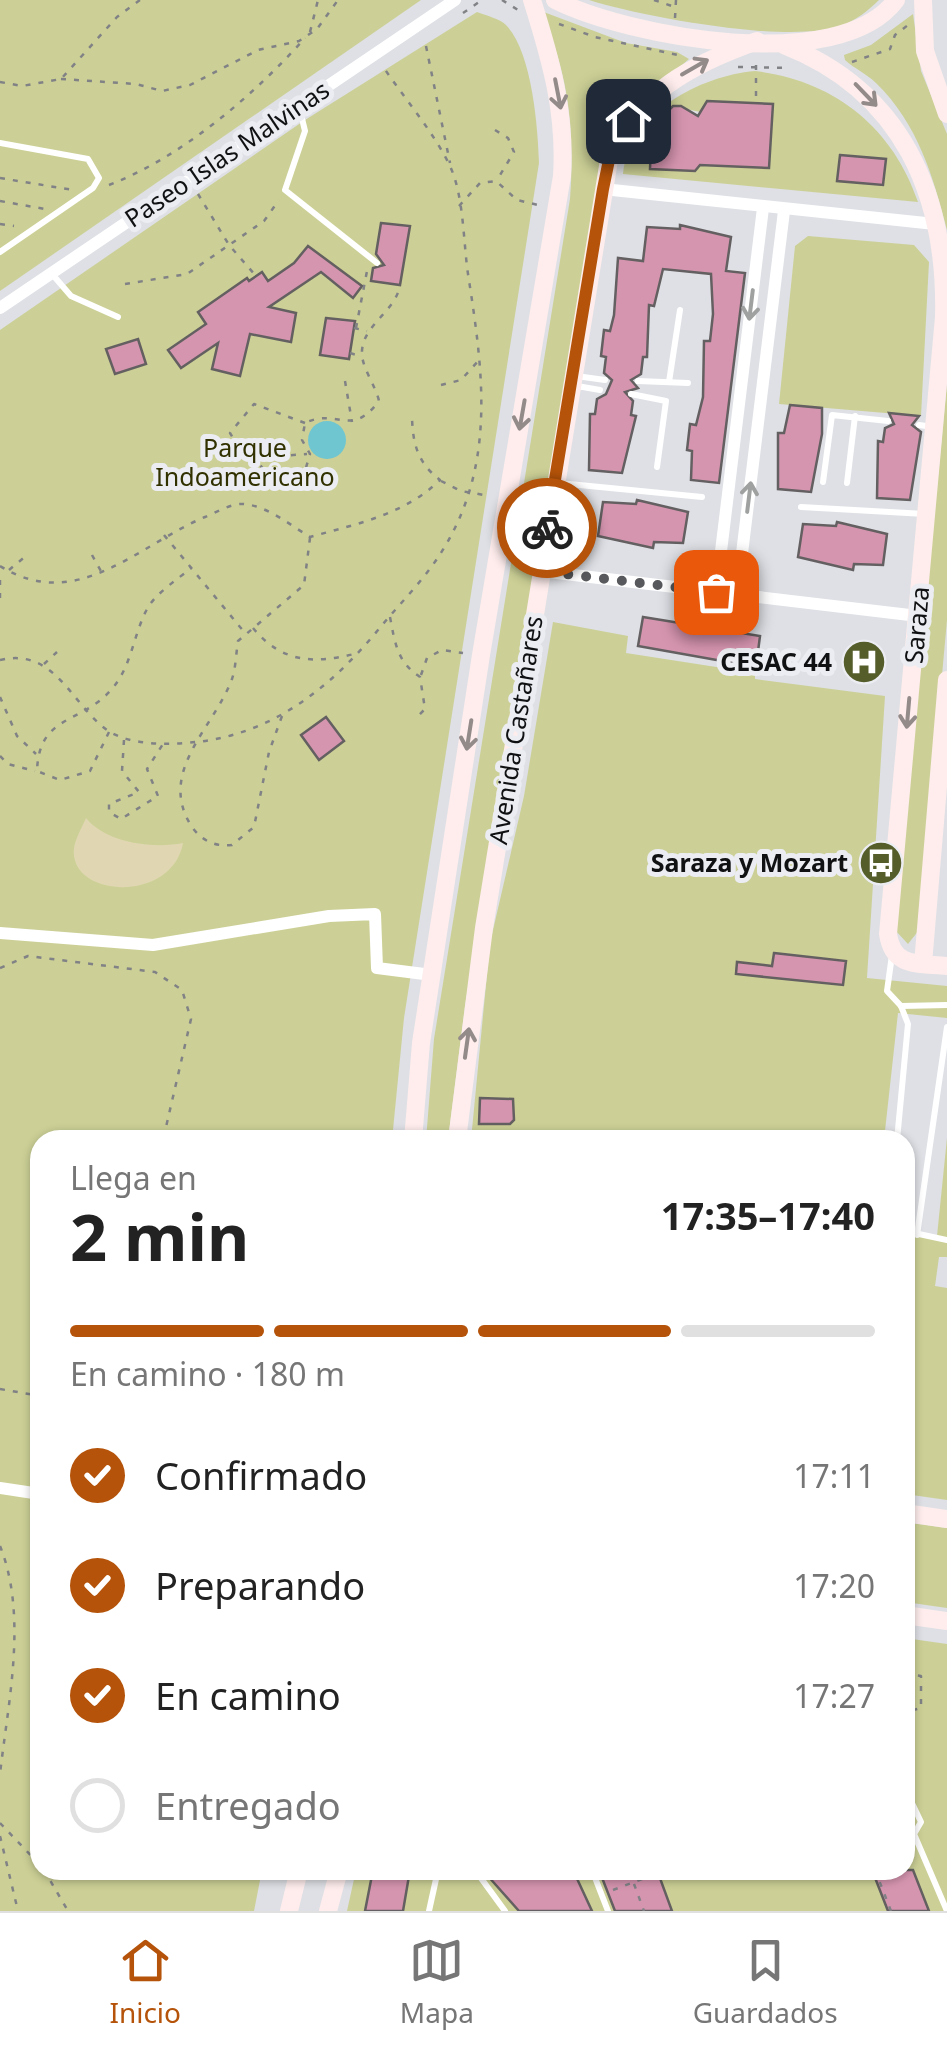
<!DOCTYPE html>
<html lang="es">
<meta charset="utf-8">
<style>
body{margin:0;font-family:"Noto Sans",sans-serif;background:#f2f2f2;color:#222;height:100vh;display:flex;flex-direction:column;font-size:38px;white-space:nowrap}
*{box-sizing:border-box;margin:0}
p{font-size:32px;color:#767676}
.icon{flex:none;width:55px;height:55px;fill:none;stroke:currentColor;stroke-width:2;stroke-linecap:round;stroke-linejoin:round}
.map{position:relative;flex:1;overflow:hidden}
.drawer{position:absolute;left:30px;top:1130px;width:885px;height:750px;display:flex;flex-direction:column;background:#fff;border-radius:30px;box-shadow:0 2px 8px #0004}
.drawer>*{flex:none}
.pin{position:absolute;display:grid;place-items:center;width:85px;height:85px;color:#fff;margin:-42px;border-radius:20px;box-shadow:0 5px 15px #0006}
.courier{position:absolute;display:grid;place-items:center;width:100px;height:100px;margin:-50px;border:8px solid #b45309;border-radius:50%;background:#fff;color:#222;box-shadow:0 2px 12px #0007}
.overview em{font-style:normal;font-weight:700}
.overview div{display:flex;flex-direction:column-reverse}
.overview{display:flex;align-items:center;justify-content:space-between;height:170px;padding:0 40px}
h1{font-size:65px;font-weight:700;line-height:75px}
.bar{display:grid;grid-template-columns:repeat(4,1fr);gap:15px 10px;align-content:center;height:120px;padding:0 40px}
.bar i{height:12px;border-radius:8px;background:#e0e0e0}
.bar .on{background:#b45309}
.bar p{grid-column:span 4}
ol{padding:0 40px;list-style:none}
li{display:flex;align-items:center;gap:30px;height:110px}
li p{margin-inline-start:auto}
li .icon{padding:10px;border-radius:50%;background:#b45309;color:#fff;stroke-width:4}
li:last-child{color:#767676}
li i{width:55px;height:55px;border:5px solid #e0e0e0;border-radius:50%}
.tabs{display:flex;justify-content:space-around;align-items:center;height:140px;border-top:2px solid #e0e0e0;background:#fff;font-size:28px;color:#767676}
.tabs a{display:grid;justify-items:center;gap:5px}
.tabs .on{color:#b45309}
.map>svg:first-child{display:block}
.green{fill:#ccd096;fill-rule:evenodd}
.sand{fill:#e0d7b2}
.water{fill:#6fc6d1}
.building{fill:#d695af;stroke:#646061;stroke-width:2.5}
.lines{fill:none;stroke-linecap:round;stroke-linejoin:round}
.path{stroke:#818285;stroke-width:2.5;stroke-dasharray:5 8;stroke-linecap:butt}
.lane{stroke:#fff;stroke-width:6}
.street{stroke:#fff;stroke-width:12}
.secondary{stroke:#feedec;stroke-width:18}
.oneway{stroke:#938a8a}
.oneway2{stroke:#9fa0a0}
.done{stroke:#58595c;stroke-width:10;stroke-dasharray:0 18}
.route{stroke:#b45309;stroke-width:12}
.labels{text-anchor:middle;stroke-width:10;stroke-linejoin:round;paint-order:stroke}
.street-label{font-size:25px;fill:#101112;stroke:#ebedf2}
.park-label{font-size:25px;fill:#313100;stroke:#ebedf2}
.poi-label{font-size:25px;font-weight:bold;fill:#101112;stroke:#ebedf2;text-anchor:end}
</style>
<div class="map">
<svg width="947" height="1911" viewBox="0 0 947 1911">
<rect width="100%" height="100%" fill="#dee0e5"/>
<!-- green -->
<g class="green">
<polygon points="0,0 421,0 0,291"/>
<path d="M589 0H879C868 11 856 20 841 26 788 44 643 17 589 0Z"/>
<path d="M541 11 626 43 677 52 689 59 625 114 610 138 601 168 465 1006 448 1140H426L434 1039 570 199C575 130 569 75 541 11Z"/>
<path d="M477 12C485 15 500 19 506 25 532 51 538 128 539 163L404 1018 392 1140H40V1870H262L254 1911H0V330L305 120Z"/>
<path d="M913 14 921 71 947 134V230C933 176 918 124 876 83 867 74 855 69 845 60L844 55 871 45Z"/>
<path d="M755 71C833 80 893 127 918 202L623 174C630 113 699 76 755 71ZM707 101 773 104 769 168 700 165 694 171 650 169 651 144 657 140 698 143 670 135 663 125 664 115 673 106 700 112Z"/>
<polygon points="808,236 914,245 929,262 921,416 779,404 795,246"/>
<polygon points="947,383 947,620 919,930 908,944 895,930"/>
<path d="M553 622 628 636 626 653 755 673V679L885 696 867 978 947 986V1018L898 1013 884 1140H471L490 943 524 796ZM774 953 845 961 843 985 736 973 738 962 772 966Z"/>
<polygon points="947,1138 947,1257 939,1257 935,1286 947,1288 947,1500 905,1494 905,1234 937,1236"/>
<polygon points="905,1522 947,1528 947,1608 905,1602"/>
<polygon points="905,1638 947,1644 947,1911 347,1911 356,1870 905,1870"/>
</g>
<!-- sand -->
<path class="sand" d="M86 818C106 843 153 849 183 843 173 900 80 899 74 856 72 843 81 830 86 818Z"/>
<!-- water -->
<circle class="water" cx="327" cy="440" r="19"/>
<!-- building -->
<g class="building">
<polygon points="707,101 773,104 769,168 700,165 695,171 650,169 651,145 668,132 664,115 673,106 681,106 698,116"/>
<polygon points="840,155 886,159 883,185 837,181"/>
<polygon points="381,223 410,226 400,285 371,281 373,268 384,265 376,254"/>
<polygon points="680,225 731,237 726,271 745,273 719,483 691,480 692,451 687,450 690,424 696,425 703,397 704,341 710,341 713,314 711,274 663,269 654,306 649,305 647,357 643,357 641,374 631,380 638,388 625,392 633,401 631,415 636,416 622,473 589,470 590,414 595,414 597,399 606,394 612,380 604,373 606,357 601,356 604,330 610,331 614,315 618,258 643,261 647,227 680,229"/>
<polygon points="308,246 362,286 353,298 321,272 269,307 296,313 291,342 250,334 240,376 212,369 218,343 181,368 168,350 206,324 198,312 247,278 249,281 262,272 268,281 294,263"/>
<polygon points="326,318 355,321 349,359 320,355"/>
<polygon points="138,339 146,364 115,374 106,349"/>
<polygon points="790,405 822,408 822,434 811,492 778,489 778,433 784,433"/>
<polygon points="889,413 919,416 912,425 921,432 910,500 877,498 878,441 883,442 885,428 894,424"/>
<polygon points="637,500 688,512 683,543 654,542 653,548 598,536 603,502 636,504"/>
<polygon points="837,522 887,534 883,565 854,564 853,570 798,557 803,524 836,526"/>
<polygon points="643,617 760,636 756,667 638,646"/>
<polygon points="326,717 344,741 319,760 301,735"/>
<polygon points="774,953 846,961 843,985 736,974 737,962 772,966"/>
<polygon points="480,1098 513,1099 514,1120 510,1124 479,1124"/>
<polygon points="373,1870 410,1870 403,1911 365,1911"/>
<polygon points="493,1870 573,1870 592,1911 519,1911 487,1875"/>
<polygon points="599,1870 657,1870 672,1911 615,1911"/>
<polygon points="872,1870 913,1870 929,1911 888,1911"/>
</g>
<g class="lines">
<!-- path -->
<g class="path">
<polyline points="502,0 518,10"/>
<polyline points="654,0 672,6"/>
<polyline points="463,13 482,0"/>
<polyline points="675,18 676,0"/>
<polyline points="559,24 595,37 678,55"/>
<polyline points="310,32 318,0"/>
<polyline points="426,46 450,163"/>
<polyline points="852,62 890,49 895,35 908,25"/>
<polyline points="756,65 756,103"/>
<polyline points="738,67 789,68"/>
<polyline points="61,79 136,84 162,91 190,85 258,50 299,41 317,29 338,0"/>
<polyline points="0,82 22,86 61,79 117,17 140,0"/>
<polyline points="495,130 508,138 514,152 497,180"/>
<polyline points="0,178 73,190"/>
<path d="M109 185C182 157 253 96 305 38"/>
<polyline points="198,194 229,245 256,276"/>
<polyline points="0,201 45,209"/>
<polyline points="459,206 480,183 496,181 517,200 538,205"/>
<polyline points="0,224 14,226"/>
<polyline points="125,284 187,274 264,221 279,200"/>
<polyline points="354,328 367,331"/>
<polyline points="356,328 367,271"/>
<polyline points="350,353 360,356"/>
<polyline points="345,381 352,422"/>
<polyline points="441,385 461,380 480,359"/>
<path d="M305 423 254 404 230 433 236 443 263 458 260 465 265 471 298 475 305 471 310 454 302 440 305 423C338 407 350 439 379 401 376 387 363 369 362 355 360 326 396 312 400 285"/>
<polyline points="265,457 307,454"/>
<polyline points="441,481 461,491 490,496"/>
<polyline points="164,535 245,633"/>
<polyline points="92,555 102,573"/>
<path d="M0 566C77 614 138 545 205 517 215 513 230 504 241 504 265 504 290 525 310 537 356 524 404 515 440 480 418 463 413 445 412 418"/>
<polyline points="9,570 27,555"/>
<polyline points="0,580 0,604"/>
<path d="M390 617C395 643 397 662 420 677L425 709 418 716"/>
<path d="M253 628C283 664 315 664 358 653"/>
<path d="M0 660C55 647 71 704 107 730 130 746 170 745 196 742 273 734 331 687 378 630 396 608 416 588 432 566 498 475 484 377 468 274 463 240 464 192 448 162 431 129 405 99 384 68"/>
<polyline points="44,664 57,652"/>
<polyline points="421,675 427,658 442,650 463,653"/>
<polyline points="0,697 17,736 36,754"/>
<path d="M282 716 269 752 254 827 232 845C215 847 202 841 192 827 156 772 214 728 232 679 236 667 236 653 238 641L304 585 310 538"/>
<path d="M109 732 90 771 60 780 37 771C39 714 80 725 111 690 131 668 133 637 146 611 154 594 177 580 191 568"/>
<polyline points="124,740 122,771 139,792 109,804 109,812 121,819 158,796 147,769 163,744"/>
<polyline points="0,756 8,764 35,771"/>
<polyline points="0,968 28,956 155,972 182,990 191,1019 163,1140"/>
<polyline points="0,1389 40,1396"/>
<path d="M0 1546C28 1616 8 1702 0 1774"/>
<polyline points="905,1674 921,1676 921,1708 905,1712"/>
<polyline points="0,1823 40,1865"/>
<polyline points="0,1836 18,1911"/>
<polyline points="44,1870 68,1911"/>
<polyline points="875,1870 891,1911"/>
<polyline points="634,1884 644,1911"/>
<polyline points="613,1890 658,1873"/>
</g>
<!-- lane -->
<g class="lane">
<polyline points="299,106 305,131 285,190 377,263"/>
<polyline points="0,143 88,159 99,178 93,188 0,252"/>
<polyline points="52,274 71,296 118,317"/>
<polyline points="576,376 605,380"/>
<polyline points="638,381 688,383"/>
<polyline points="669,382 680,310"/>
<polyline points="577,386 600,390"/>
<polyline points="631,394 666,401 657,467"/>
<polyline points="919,425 933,427"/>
<polyline points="823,482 832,415 888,421"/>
<polyline points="559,483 702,497"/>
<polyline points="847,483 855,416"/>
<polyline points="801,507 925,514"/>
<polyline points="892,955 887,991 901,1006 908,1024 897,1140"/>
<polyline points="901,1006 947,1005"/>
<polyline points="905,1231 947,1240"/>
<polyline points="917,1235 947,1027"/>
<polyline points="905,1800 911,1801 921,1822 914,1834 947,1911"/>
<polyline points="475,1870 505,1911"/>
<polyline points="592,1870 608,1911"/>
<polyline points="429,1911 438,1870"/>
</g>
<!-- street -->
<g class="street">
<polyline points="603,189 935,224"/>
<polyline points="0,308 455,0"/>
<polyline points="540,571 918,616"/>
<polyline points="716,592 763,208"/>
<polyline points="737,594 784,211"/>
<polyline points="0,933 153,945 329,916 375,914 377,968 432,975"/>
<polyline points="0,1488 40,1494"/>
</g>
<!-- secondary -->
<g class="secondary">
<path d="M555 0C629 37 840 76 896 0"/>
<polyline points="923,0 925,51 947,114"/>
<path d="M784 45C902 91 947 195 944 317L888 934C893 968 918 963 947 966"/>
<polyline points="923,964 947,680"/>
<path d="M413 1140 421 1043 481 655 562 176C566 113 551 60 532 0"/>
<path d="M457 1140 484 928 609 160C636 93 692 64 757 41"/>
<polyline points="905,1513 947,1519"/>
<polyline points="905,1615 947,1621"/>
<polyline points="289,1911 299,1870"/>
<polyline points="328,1911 339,1870"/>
</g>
</g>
<!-- one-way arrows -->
<defs><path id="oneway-shaft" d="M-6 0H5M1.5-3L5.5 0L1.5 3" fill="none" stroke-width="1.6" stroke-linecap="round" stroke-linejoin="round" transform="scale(2.5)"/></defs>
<g class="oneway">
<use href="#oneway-shaft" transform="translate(695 67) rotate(-30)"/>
<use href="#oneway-shaft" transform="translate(558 94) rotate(79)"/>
<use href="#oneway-shaft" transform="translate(866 95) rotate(46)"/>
<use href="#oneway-shaft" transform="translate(522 415) rotate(100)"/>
<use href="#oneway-shaft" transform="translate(908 713) rotate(95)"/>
<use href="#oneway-shaft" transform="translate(469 735) rotate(99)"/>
<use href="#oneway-shaft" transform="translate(467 1043) rotate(-82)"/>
</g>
<g class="oneway2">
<use href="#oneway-shaft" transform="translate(751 305) rotate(97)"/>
<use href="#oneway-shaft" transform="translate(749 497) rotate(-83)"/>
</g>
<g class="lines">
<!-- done -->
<polyline class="done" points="547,528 540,571 716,592"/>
<!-- route -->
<polyline class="route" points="547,528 603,189 609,160 628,121"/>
</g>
<!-- icons -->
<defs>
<g id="hospital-disc" transform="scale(2.25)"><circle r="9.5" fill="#555d2b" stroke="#ebedf2"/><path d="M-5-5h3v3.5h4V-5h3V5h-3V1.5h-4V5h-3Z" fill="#fff"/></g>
<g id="bus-disc" transform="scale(2.25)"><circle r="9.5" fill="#555d2b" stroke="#ebedf2"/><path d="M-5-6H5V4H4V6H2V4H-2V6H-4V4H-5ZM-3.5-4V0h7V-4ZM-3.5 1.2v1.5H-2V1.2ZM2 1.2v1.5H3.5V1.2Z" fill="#fff"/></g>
</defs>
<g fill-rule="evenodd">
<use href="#hospital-disc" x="864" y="662"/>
<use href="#bus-disc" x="881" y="863"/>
</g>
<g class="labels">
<!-- street labels -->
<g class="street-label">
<text transform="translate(227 154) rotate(-34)" y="9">Paseo Islas Malvinas</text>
<text transform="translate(917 625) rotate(-85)" y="9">Saraza</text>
<text transform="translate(516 730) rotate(-81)" y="9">Avenida Castañares</text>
</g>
<!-- park labels -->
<g class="park-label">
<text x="245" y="457">Parque<tspan x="245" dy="29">Indoamericano</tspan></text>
</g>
<!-- poi labels -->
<g class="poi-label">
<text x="832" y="671">CESAC 44</text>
<text x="848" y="872">Saraza y Mozart</text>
</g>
</g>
</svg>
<div class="pin" style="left:716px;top:592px;background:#ea580c"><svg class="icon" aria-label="bag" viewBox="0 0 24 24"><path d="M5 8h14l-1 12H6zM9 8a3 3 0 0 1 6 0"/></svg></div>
<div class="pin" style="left:628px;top:121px;background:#1f2937"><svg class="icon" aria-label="home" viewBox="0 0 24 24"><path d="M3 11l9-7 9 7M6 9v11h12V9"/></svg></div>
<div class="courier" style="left:547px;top:528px"><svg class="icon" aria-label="bike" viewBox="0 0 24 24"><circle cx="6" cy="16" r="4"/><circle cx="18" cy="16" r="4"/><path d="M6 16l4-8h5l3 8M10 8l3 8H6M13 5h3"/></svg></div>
<section class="drawer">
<div class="overview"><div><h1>2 min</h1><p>Llega en</p></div><em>17:35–17:40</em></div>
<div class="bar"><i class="on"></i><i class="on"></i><i class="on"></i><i></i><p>En camino · 180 m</p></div>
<ol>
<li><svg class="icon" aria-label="check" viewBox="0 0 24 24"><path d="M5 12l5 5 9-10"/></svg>Confirmado<p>17:11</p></li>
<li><svg class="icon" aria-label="check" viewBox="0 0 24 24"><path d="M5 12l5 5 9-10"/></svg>Preparando<p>17:20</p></li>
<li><svg class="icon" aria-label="check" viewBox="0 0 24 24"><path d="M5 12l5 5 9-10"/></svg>En camino<p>17:27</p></li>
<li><i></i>Entregado</li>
</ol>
</section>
</div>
<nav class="tabs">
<a class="on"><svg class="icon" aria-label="home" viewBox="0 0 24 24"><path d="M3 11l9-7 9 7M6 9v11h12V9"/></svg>Inicio</a>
<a><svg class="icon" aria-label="map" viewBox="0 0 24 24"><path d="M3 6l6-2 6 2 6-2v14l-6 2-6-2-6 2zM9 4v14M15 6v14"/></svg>Mapa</a>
<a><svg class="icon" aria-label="saved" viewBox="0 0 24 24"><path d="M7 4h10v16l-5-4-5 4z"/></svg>Guardados</a>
</nav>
